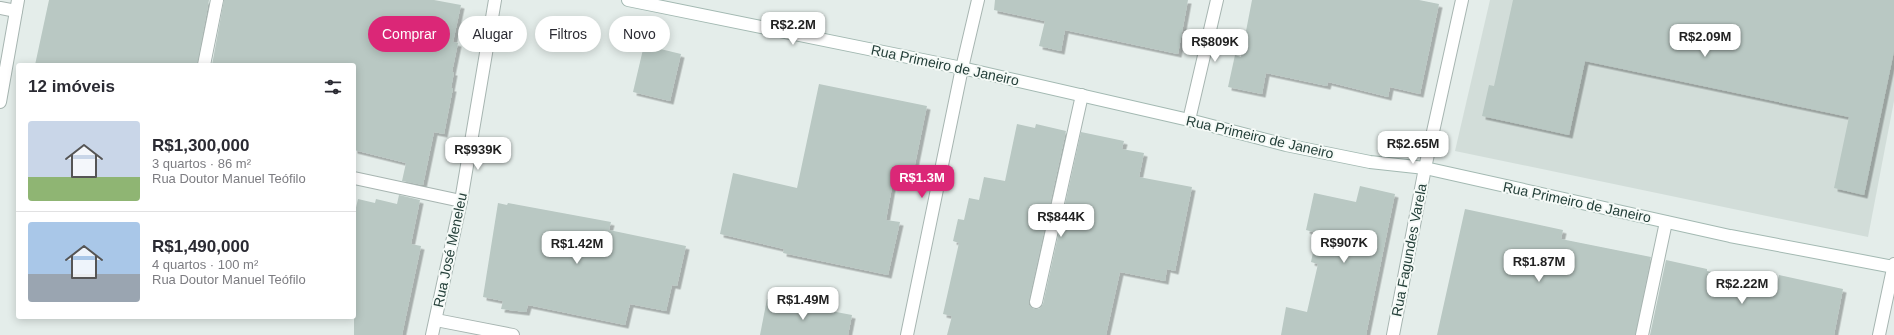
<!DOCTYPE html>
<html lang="pt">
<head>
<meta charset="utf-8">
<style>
  :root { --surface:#fff; --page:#f2f2f3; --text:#2b2b33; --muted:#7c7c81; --line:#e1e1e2; --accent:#db2777 }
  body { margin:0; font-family:Arial,sans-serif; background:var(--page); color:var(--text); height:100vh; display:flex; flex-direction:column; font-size:15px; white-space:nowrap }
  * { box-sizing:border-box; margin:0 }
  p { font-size:13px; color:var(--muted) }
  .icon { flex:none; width:22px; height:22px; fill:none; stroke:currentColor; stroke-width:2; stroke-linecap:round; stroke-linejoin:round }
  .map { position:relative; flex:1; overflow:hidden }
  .sheet { position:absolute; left:16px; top:63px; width:340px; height:256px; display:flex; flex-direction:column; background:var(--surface); border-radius:4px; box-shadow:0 2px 10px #0003 }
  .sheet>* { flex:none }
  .hud { position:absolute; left:368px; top:16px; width:380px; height:36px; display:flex; gap:8px }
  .price { position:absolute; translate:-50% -34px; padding:0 9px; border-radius:8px; background:#fff; color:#222; font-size:13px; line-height:26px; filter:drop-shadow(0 1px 2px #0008) }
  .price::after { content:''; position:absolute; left:50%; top:24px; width:12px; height:9px; margin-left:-6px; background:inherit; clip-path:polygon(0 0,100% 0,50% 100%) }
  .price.selected { background:var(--accent); color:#fff }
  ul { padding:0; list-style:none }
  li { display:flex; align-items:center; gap:12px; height:100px; padding:0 12px }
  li+li { border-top:1px solid var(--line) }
  li span { display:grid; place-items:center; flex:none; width:112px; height:80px; border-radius:4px; color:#555 }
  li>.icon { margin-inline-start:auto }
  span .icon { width:48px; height:48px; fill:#fffc; stroke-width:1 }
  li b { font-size:17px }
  h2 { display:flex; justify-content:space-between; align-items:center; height:48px; padding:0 12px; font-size:17px }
  .chip { padding:0 14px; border-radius:18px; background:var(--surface); box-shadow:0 2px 10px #0003; font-size:14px; line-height:36px }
  .chip.selected { background:var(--accent); color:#fff }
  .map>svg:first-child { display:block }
  .built { fill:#d2ddd9 }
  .building { fill:#b9c8c3; filter:url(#shadow) }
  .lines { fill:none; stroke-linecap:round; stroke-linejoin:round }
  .lane-casing { stroke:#a7b5b1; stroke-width:14 }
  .street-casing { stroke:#a7b5b1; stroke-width:14 }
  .secondary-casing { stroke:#a3b9b2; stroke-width:14 }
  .lane { stroke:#fff; stroke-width:12 }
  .street { stroke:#fff; stroke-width:12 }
  .secondary { stroke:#fff; stroke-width:12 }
  .labels { text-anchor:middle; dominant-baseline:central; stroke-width:4; stroke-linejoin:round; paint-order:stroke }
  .street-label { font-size:14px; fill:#243f39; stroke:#f5faf7 }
</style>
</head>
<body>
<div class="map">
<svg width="1894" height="335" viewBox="0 0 1894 335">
  <defs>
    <filter id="shadow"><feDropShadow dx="3.5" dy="3.5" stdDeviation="0" flood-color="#0004"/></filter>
  </defs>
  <rect width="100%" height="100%" fill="#e4edea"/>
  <!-- built -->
  <path class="built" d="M1490 0H1894V101L1868 237 1455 151Z"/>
  <!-- building -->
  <g class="building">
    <path d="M49 0H209L197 65H35Z"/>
    <path d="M224 0H434L461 5 453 42 458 43 452 72H454L451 88H453L444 134 434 132 423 185 402 181 406 163 354 150V65H212Z"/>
    <path d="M995 0H1188L1178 54 1065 30 1061 51 1039 46 1045 21 994 10Z"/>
    <path d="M1252 0H1419L1439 4 1420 94 1390 87 1388 97 1328 82 1327 86 1266 73 1262 94 1228 87 1235 55 1241 57Z"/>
    <path d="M1513 0H1894V51L1864 195 1834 188 1849 117 1585 61 1569 135 1482 116 1489 85 1494 86Z"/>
    <path d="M644 45 681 54 670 101 633 92Z"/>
    <path d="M819 84 927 106 912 179 894 176 886 220 900 222 888 275 783 253 784 249 720 234 733 173 797 188Z"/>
    <path d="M1017 124 1035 128 1036 124 1066 131 1029 300V305L1034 309H1039L1043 304 1081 132 1124 141 1122 149 1144 153 1139 177 1192 187 1175 271 1167 269 1165 281 1120 272 1106 335H947L952 316 943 314 959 243 953 241 958 219 964 220 969 198 979 200 984 177 1005 181Z"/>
    <path d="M1360 186 1395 194 1366 335H1281L1286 307 1307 312 1318 264 1311 262 1317 233 1306 230 1314 193 1356 202Z"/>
    <path d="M399 195 420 200 411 244 421 246 402 335H354V216L358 199 375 203 376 199 397 204Z"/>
    <path d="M498 203 507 205 508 203 611 222 609 230 686 246 677 286 672 285 666 311 630 304 625 325 528 305 526 312 501 309 503 301 483 297Z"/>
    <path d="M1465 209 1563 230 1561 239 1651 257 1635 335H1437Z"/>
    <path d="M1666 260 1707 269V271L1736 278 1735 280 1776 288 1779 275 1843 289 1834 335H1650Z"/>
    <path d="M767 299 852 315 848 335H760Z"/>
  </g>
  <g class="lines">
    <!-- lane casing -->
    <g class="lane-casing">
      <g id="lane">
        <path d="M0 8 16 11"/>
        <path d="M1036 302 1082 95"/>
      </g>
    </g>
    <!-- street casing -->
    <g class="street-casing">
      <g id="street">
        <path d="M204 65 217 0"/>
        <path d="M0 102 18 0"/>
        <path d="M1189 120 1217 0"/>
        <path d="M354 178 461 201"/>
        <path d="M436 320 513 335"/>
        <path d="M432 335 461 201 495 0"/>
        <path d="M907 335 962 68 978 0"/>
        <path d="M1393 335 1425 168 1462 0"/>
        <path d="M1642 335 1666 222"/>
        <path d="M1879 335 1894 264"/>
      </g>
    </g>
    <!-- secondary casing -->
    <g class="secondary-casing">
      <path id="secondary" d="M628 0 962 68 1189 120 1286 145 1370 162 1425 168 1730 236 1894 267"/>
    </g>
    <!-- lane -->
    <use href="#lane" class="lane"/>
    <!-- street -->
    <use href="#street" class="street"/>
    <!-- secondary -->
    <use href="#secondary" class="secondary"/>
  </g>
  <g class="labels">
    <!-- street labels -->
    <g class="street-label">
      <text transform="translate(945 65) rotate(12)">Rua Primeiro de Janeiro</text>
      <text transform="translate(1260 137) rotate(13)">Rua Primeiro de Janeiro</text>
      <text transform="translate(1577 202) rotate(12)">Rua Primeiro de Janeiro</text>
      <text transform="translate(450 250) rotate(-78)">Rua José Meneleu</text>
      <text transform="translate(1409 250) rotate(-79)">Rua Fagundes Varela</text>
    </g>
  </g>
</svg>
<b class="price" style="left:793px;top:46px">R$2.2M</b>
<b class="price" style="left:1705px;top:58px">R$2.09M</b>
<b class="price" style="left:1215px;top:63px">R$809K</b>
<b class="price" style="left:1413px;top:165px">R$2.65M</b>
<b class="price" style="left:478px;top:171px">R$939K</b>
<b class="price selected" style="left:922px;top:199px">R$1.3M</b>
<b class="price" style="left:1061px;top:238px">R$844K</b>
<b class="price" style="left:1344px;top:264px">R$907K</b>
<b class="price" style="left:577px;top:265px">R$1.42M</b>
<b class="price" style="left:1539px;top:283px">R$1.87M</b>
<b class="price" style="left:1742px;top:305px">R$2.22M</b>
<b class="price" style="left:803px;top:321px">R$1.49M</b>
<div class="hud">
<a class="chip selected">Comprar</a>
<a class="chip">Alugar</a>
<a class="chip">Filtros</a>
<a class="chip">Novo</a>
</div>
<section class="sheet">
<h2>12 imóveis<svg class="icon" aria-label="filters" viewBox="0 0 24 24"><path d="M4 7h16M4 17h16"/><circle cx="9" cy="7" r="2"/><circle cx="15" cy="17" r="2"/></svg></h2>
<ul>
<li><span style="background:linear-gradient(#c9d6e8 70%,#8fb573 0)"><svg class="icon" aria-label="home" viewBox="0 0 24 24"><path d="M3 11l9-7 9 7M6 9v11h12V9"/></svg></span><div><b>R$1,300,000</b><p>3 quartos · 86 m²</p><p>Rua Doutor Manuel Teófilo</p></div></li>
<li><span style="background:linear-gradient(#a9c7e8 65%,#9aa5b1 0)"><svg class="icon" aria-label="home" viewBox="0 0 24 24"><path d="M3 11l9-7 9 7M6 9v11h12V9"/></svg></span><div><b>R$1,490,000</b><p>4 quartos · 100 m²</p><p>Rua Doutor Manuel Teófilo</p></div></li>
</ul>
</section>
</div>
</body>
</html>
